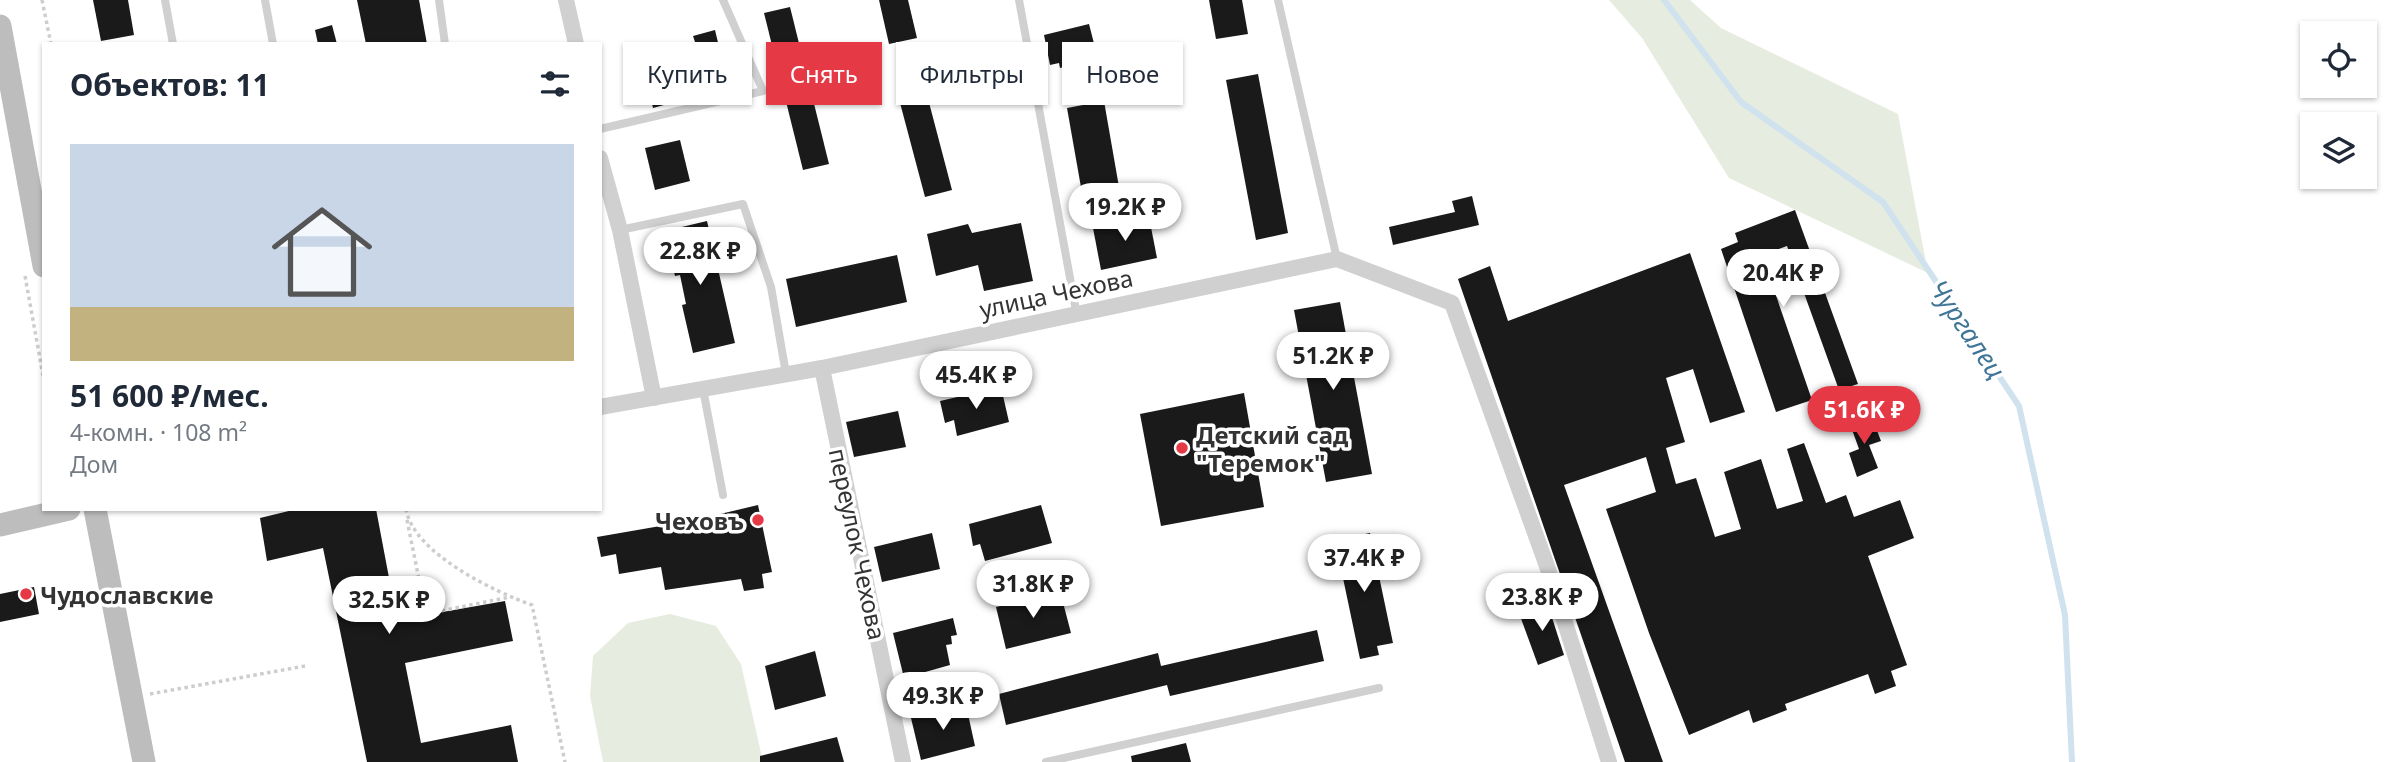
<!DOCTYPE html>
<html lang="ru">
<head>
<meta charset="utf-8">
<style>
  :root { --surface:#fff; --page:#f6f6f7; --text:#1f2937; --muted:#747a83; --accent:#e63946 }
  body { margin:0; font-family:"Noto Sans",sans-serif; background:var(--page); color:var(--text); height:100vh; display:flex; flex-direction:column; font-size:26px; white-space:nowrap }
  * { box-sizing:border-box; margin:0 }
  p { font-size:23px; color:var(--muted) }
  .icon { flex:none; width:38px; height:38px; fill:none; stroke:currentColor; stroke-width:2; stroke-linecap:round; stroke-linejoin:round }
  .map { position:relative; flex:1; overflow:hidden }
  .side { position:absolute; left:42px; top:42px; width:560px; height:469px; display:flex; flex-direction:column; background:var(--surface); border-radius:0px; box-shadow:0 2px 5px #0004 }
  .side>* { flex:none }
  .top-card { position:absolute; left:623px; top:42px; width:665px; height:63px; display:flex; gap:14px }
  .controls { position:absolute; left:2300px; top:21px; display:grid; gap:14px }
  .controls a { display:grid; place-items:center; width:77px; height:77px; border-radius:0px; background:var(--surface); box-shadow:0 2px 5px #0004; font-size:35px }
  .price { position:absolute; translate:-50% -60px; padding:0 16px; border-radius:24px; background:#fff; color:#222; font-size:23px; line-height:46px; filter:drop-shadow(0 2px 4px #0008) }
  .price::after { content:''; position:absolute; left:50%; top:42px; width:21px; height:16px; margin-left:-10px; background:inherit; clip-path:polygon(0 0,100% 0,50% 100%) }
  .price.active { background:var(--accent); color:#fff }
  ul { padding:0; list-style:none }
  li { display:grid; align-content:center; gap:14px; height:371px; padding:0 28px }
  li span { display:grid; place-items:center; height:217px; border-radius:0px; color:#555 }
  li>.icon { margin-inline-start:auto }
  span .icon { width:126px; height:126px; fill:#fffc; stroke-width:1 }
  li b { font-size:30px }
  h2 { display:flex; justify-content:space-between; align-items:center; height:84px; padding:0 28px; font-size:30px }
  .tag { padding:0 24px; border-radius:0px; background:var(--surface); box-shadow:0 2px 5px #0004; font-size:24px; line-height:63px }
  .tag.active { background:var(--accent); color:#fff }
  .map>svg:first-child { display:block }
  .green { fill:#e6ecdf }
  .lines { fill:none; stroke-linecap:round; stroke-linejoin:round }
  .stream { stroke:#cfe2ee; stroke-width:6 }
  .building { fill:#1a1a1a }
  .path { stroke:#cdcdcd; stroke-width:3.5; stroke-dasharray:3.5 3.5; stroke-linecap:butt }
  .lane { stroke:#d0d0d0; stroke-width:8 }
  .street { stroke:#d0d0d0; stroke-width:16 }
  .secondary { stroke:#bdbdbd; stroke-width:23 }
  .poi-dot { fill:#e63946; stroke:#fff; stroke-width:2.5 }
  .labels { text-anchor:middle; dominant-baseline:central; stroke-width:7; stroke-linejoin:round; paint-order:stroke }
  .street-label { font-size:24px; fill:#333; stroke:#fff }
  .poi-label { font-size:24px; font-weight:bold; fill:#333; stroke:#fff; text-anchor:start }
  .water-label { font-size:26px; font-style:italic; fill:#3f7597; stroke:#fff }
</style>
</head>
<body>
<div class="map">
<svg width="2398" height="762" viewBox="0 0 2398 762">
  <rect width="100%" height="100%" fill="#fff"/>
  <!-- green -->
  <g class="green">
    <path d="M1609 0H1690L1721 28 1898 114 1928 273 1729 178 1642 38Z"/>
    <path d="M670 614 716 626 741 664 763 762H603L590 696 593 656 628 623Z"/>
  </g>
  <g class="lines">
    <!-- stream -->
    <path class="stream" d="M1664 0 1741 102 1883 202 2019 406 2065 615 2072 762"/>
  </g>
  <!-- building -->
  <g class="building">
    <path d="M93 0H128L134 35 101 41Z"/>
    <path d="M357 0H419L427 44H366Z"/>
    <path d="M879 0H908L917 38 889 44Z"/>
    <path d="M1209 0H1242L1248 34 1216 39Z"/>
    <path d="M790 7 829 164 803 170 764 13Z"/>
    <path d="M1089 24 1098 59 1060 68 1059 63 1050 65 1044 35Z"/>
    <path d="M332 25 337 44H318L315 30Z"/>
    <path d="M715 30 727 80 684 91 686 99 653 108 641 60 696 45 693 36Z"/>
    <path d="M1258 74 1288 233 1256 240 1226 80Z"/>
    <path d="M926 91 952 190 925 197 899 99Z"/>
    <path d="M1104 101 1119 187 1082 193 1067 108Z"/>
    <path d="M680 140 690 181 655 190 645 148Z"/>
    <path d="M1472 196 1479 225 1393 245 1389 227 1455 212 1452 201Z"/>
    <path d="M1795 210 1858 384 1839 390 1787 246 1762 255 1812 400 1776 412 1721 249 1738 242 1735 233Z"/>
    <path d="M1149 217 1157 258 1101 270 1093 228Z"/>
    <path d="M707 221 735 343 693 353 682 305 686 304 680 275 675 276 665 231Z"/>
    <path d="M1021 223 1033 281 984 291 978 265 936 276 927 234 968 224 972 233Z"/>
    <path d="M1690 253 1745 412 1710 423 1693 369 1666 378 1685 442 1666 448 1676 484 1696 478 1715 537 1741 529 1724 472 1761 459 1777 509 1803 501 1787 449 1804 443 1826 503 1846 495 1854 517 1900 500 1914 538 1868 556 1907 665 1891 671 1896 686 1875 694 1868 674 1785 704 1787 710 1769 717 1753 723 1749 710 1689 735 1649 633 1606 509 1656 492 1646 457 1564 485 1663 762H1625L1458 279 1490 266 1508 321Z"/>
    <path d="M897 255 907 302 796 327 786 279Z"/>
    <path d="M1340 302 1372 474 1326 482 1294 310Z"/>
    <path d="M1001 387 1009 422 957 436 954 420 945 423 940 401Z"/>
    <path d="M1244 393 1264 507 1161 526 1140 414Z"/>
    <path d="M898 411 906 447 854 457 846 422Z"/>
    <path d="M1871 415 1881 441 1869 445 1878 468 1857 477 1849 453 1859 449 1850 424Z"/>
    <path d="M758 505 772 572 762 574 764 588 744 591 741 579 665 590 661 567 619 574 616 554 601 557 597 537 695 520Z"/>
    <path d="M1041 505 1052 543 985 561 980 544 973 546 969 524Z"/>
    <path d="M297 509H376L397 620 505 601 513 641 405 663 421 743 511 725 518 762H367L323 548 267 561 260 518Z"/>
    <path d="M932 533 940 569 882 582 874 547Z"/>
    <path d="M1370 533 1393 643 1377 646 1379 655 1360 659 1335 540Z"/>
    <path d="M34 587 39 614 0 622V594Z"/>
    <path d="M1060 591 1071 633 1006 649 996 607Z"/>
    <path d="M1547 602 1564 655 1538 665 1519 613Z"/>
    <path d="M953 618 957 635 951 636 952 644 946 645 950 665 904 678 893 633Z"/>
    <path d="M1317 630 1324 661 1170 696 1167 685 1006 725 999 694 1158 653 1161 666Z"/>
    <path d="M815 651 826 696 775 710 765 666Z"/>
    <path d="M966 705 975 746 921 760 911 718Z"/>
    <path d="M837 737 844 762H760V756Z"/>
    <path d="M1186 743 1191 762H1132L1131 756Z"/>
  </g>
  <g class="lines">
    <!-- path -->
    <g class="path">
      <path d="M42 0 51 44"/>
      <path d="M25 276 44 381"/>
      <path d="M406 509C413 553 495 592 532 605L565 762"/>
      <path d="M407 520 426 614 510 597"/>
      <path d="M150 694 305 666"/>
    </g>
    <!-- lane -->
    <g class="lane">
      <path d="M165 0 173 44"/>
      <path d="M265 0 273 44"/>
      <path d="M439 0 445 44"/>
      <path d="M1019 0 1077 316"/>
      <path d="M1278 0 1337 259"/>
      <path d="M600 129 763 91 723 0"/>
      <path d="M620 230 743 204 771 287 786 374"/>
      <path d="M703 389 723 495"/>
      <path d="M1046 762 1379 688"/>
    </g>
    <!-- street -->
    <g class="street">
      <path d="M566 0 576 44"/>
      <path d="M600 158 620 230 654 398"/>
      <path d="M822 368 903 762"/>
      <path d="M600 407 822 368 1337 259 1452 303 1548 569 1609 762"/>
    </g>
    <!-- secondary -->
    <g class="secondary">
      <path d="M0 26 44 266"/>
      <path d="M95 509 144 762"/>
      <path d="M0 525 69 509"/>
    </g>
  </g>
  <!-- markers -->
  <g class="poi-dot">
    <circle cx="1182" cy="448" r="7"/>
    <circle cx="758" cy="520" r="7"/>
    <circle cx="26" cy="594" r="7"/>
  </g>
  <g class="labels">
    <!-- street labels -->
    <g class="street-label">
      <text transform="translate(1056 293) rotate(-12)">улица Чехова</text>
      <text transform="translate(858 544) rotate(78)">переулок Чехова</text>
    </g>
    <!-- poi labels -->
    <g class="poi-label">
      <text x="1196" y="434">Детский сад<tspan x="1196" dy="28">"Теремок"</tspan></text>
      <text x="744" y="520" text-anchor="end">Чеховъ</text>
      <text x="40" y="594">Чудославские</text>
    </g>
    <!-- water labels -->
    <g class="water-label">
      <text transform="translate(1968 329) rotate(56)">Чургалец</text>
    </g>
  </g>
</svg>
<div class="controls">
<a><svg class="icon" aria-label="locate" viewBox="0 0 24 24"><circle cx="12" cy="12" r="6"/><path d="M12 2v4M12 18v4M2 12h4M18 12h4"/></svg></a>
<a><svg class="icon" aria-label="layers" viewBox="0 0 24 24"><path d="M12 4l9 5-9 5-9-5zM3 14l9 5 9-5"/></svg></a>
</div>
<b class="price" style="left:1125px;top:243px">19.2K ₽</b>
<b class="price" style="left:700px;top:287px">22.8K ₽</b>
<b class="price" style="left:1783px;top:309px">20.4K ₽</b>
<b class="price" style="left:1333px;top:392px">51.2K ₽</b>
<b class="price" style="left:976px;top:411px">45.4K ₽</b>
<b class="price active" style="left:1864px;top:446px">51.6K ₽</b>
<b class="price" style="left:1364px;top:594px">37.4K ₽</b>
<b class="price" style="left:1033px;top:620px">31.8K ₽</b>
<b class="price" style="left:1542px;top:633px">23.8K ₽</b>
<b class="price" style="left:389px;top:636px">32.5K ₽</b>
<b class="price" style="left:943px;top:732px">49.3K ₽</b>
<div class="top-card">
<a class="tag">Купить</a>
<a class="tag active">Снять</a>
<a class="tag">Фильтры</a>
<a class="tag">Новое</a>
</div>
<section class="side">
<h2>Объектов: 11<svg class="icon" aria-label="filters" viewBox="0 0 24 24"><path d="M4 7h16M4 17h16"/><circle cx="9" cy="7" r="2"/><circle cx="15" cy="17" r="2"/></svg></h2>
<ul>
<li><span style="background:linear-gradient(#c9d6e8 75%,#c2b280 0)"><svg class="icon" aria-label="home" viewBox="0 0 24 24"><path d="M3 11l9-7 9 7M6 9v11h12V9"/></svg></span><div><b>51 600 ₽/мес.</b><p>4-комн. · 108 m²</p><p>Дом</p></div></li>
</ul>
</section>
</div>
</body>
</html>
